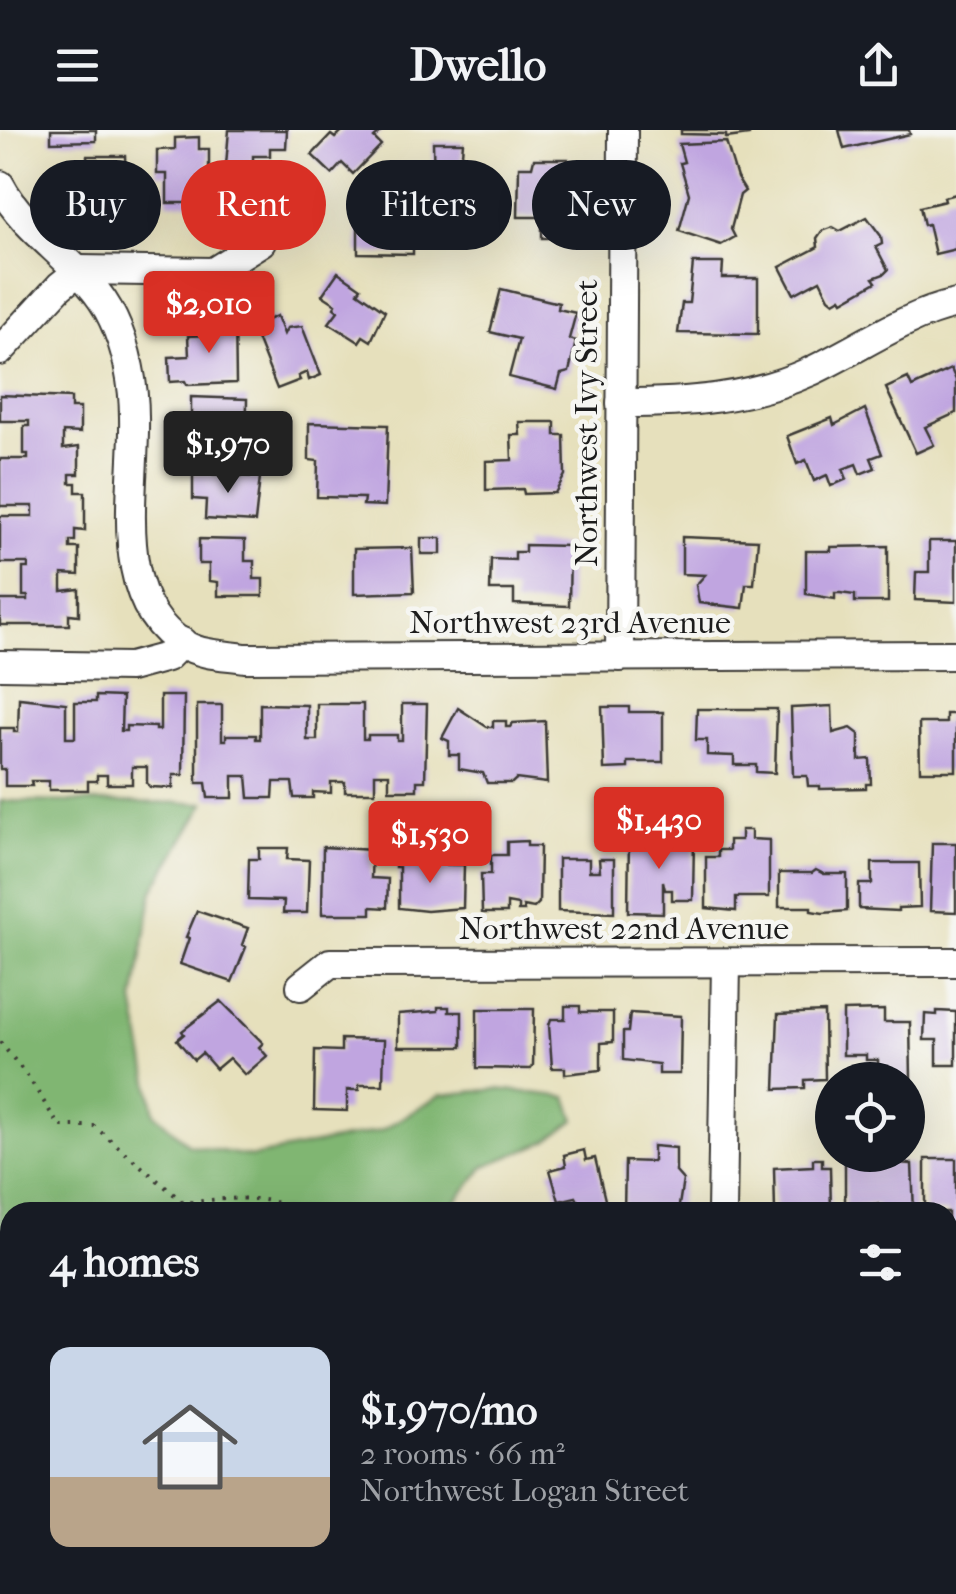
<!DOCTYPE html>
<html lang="en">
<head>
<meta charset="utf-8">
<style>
  :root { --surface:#171b24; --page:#242831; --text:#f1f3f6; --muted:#9ea1a6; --accent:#d93025 }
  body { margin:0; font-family:"IM FELL French Canon",serif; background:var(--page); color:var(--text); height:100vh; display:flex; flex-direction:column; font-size:38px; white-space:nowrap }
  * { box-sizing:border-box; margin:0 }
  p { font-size:32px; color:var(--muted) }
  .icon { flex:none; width:55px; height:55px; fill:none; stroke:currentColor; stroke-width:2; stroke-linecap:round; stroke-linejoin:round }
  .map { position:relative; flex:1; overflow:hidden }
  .details { position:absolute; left:0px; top:1072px; width:958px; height:392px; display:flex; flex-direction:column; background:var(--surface); border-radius:30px 30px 0 0; box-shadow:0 10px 40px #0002 }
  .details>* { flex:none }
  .banner { position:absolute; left:30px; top:30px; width:898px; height:90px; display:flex; gap:20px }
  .controls { position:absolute; left:815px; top:932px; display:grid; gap:20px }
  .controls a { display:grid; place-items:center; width:110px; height:110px; border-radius:50%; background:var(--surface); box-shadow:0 10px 40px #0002; font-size:50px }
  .price { position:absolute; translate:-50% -85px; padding:0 22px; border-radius:10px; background:var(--accent); color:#fff; font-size:32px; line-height:65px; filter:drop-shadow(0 2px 5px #0008) }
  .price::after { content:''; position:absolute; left:50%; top:60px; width:30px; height:22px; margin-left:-15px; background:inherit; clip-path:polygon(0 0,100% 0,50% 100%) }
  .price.current { background:#222; color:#fff }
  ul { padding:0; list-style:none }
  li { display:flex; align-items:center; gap:30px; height:250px; padding:0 50px }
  li span { display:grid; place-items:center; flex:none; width:280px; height:200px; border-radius:20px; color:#555 }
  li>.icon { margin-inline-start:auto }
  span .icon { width:120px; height:120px; fill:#fffc; stroke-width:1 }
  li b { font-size:42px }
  h2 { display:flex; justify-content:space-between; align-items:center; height:120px; padding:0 50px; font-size:42px }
  .pill { padding:0 35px; border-radius:45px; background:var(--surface); box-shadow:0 10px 40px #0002; font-size:35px; line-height:90px }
  .pill.current { background:var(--accent); color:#fff }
  header { display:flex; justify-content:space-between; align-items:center; height:130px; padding:0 50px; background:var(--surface); font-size:45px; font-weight:700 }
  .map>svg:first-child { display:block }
  .green { fill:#a0d585; stroke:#5e7850; stroke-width:2.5 }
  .forest { fill:#80b672; stroke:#4e6947; stroke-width:2.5 }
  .building { fill:#c0a5e0 }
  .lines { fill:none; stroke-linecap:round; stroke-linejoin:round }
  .minor-casing { stroke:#3a3934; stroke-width:32 }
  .path { stroke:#3a3934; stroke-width:4; stroke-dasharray:2.5 8; stroke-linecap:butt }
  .minor { stroke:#fff; stroke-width:28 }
  .labels { text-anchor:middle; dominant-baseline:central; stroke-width:9; stroke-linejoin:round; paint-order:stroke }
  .street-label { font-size:32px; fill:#1c1c1c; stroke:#f6f6f2 }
</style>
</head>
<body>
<header><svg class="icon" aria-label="menu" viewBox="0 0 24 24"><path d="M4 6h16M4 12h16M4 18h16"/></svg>Dwello<svg class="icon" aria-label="share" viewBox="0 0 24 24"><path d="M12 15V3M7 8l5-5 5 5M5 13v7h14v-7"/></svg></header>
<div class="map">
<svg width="956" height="1464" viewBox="0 0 956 1464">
  <rect width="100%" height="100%" fill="#f6f6f2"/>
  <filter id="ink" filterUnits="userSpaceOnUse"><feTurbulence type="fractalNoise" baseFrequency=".01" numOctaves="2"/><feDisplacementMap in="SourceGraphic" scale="20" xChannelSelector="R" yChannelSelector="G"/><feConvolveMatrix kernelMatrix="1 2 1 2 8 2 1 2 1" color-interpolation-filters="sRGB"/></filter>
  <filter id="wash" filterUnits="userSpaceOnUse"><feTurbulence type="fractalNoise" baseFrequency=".0048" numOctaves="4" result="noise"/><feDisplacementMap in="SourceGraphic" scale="40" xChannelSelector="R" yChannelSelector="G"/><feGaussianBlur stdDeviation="2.25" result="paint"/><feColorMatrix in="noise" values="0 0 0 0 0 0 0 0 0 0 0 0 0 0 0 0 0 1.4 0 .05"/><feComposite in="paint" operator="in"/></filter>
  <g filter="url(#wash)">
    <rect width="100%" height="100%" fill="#e6e0bc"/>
    <!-- green -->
    <path class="green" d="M0 1275 10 1282V1455H240L252 1464H0Z"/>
    <!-- forest -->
    <g class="forest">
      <path d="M0 671 205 673 153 760 134 871 155 984 189 1015 252 1027 380 1001 441 965 498 959 567 967 575 990 547 1011 485 1036 447 1082H10V1282L0 1275Z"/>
      <path d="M240 1455H675L676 1464H252Z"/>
    </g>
    <g id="blocks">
      <!-- building -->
      <g class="building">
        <path d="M51 0H96V11L51 12Z"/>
        <path d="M229 0H287L286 18H270V26H253V35H226Z"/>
        <path d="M343 0H383L374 8 381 15 353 44 342 33 332 44 312 25 331 5 335 8Z"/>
        <path d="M681 0H749V5L726 8V5L681 4Z"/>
        <path d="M839 0H909L910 4 844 19Z"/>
        <path d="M199 7V19H209V59H193V73H167V44H157V20L175 19V8Z"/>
        <path d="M433 12H463L459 59H434Z"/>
        <path d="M726 12 737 48 745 61 740 65 731 99 735 107 721 115 679 101 689 64 680 33 684 32 679 14Z"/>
        <path d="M87 26H125L126 46H136V58H126V75H81L80 39H88Z"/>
        <path d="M534 29H568V64H574V108H542V87H518L519 37H532Z"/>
        <path d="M414 60 428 71 427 106H413V124L358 123V98H362L366 64 414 65Z"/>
        <path d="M956 64V119L935 124 928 94 924 95 920 77 945 71 944 67Z"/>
        <path d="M867 87 881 106 882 114 876 117 888 140 884 144 873 148 876 152 843 171 841 168 834 172 829 168 820 150 794 164 780 137 818 117 817 108 822 101 833 97 840 101Z"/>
        <path d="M693 133H723L722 148H758V204L678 203 682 173H689Z"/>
        <path d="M338 142 361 158 358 162 385 181 371 211 363 206 359 212 329 193 338 181 334 178 336 174 322 165Z"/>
        <path d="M501 159 559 173 558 179 576 183 569 209 576 211 569 242 561 244 557 259 509 247 519 209 490 202Z"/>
        <path d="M235 186 236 253 187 255 185 251 170 252 169 227 189 226 188 206 209 205 208 187Z"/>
        <path d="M277 186 284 204 287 198 302 196 321 245 309 250 307 242 298 246 300 250 277 259 252 196Z"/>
        <path d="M951 239 956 250V283L925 297 934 315 916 323 886 258 908 248 912 257Z"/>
        <path d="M0 265 71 268V278H80V303L63 302V319L79 317V344H70V353H76V362H85V401L75 400V411H70V418H79V445L62 444V461L79 459V485L69 484V495H0V470H28V466H23V438H28V433H0V386H33V376H0V329H28V324H24V296H29V291H0Z"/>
        <path d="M191 267 247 269 246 328H198L195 294H191Z"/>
        <path d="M865 279 882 324 871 328 875 338 860 344 856 334 843 339 847 349 831 356 827 345 814 351 806 330 797 334 787 306 832 288 834 295Z"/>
        <path d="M519 292H555V305H564L565 345 555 363 524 364 523 359 486 360V331L512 330 511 305H520Z"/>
        <path d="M309 293 388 295 385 376 363 375 364 368 317 367 318 331 309 330Z"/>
        <path d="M193 343 260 347 255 392 205 389 206 370 193 369Z"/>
        <path d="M682 407 758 410 754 454H746L743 478 699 473 696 455 705 445 682 444Z"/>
        <rect x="421" y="408" width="20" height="16"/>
        <path d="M199 409 245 410V431H254V449H263V466H218V452L209 451V434H199Z"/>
        <path d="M929 411H956V472L915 470 916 442H929Z"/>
        <path d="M525 415 570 416 569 476 514 474V460H490L491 429 515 430V422H525Z"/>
        <path d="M888 416V472H855V465L840 463H835V469L806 464V421H831V417Z"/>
        <path d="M412 418 414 462 354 464V419Z"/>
        <path d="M96 566 122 567 121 601H126V596L156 597V600H160V566H184L183 645H173V658L150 657 147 653V637H132V654H107V645H97V651H88V660H49V651H31L32 656H5V639H0V598H14V602H18L19 568 66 573V608H75V572H96Z"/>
        <path d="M260 574 307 575V610H317V574H363V609H368V605H397V610H402V574H427L425 651H417V660H389V644H375V662H345V652H331V663L313 662V668H294L292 652H274L273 668H249L247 646H233V668H208L206 653H197V575H222V610H226V605H256V609H260Z"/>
        <path d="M832 576 833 603 851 598 859 604V630L870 629 871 654H866V658L820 659V656H808L807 646H793L791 578Z"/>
        <path d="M602 577H629V582H663V632H628V638L604 639Z"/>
        <path d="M458 578 487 597H493V591H506V597H510L513 593 545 591 547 653 516 649 512 653H487L483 643 459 639V625H449V611L442 608Z"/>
        <path d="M697 579H777L775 643 756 642V635H734V626L707 625V610H696Z"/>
        <path d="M946 584H956V641H920L919 593H946Z"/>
        <path d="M741 700H751V709L769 710V767H736V781L706 778V727H718V720H729V710H741Z"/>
        <path d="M629 707 694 708 693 770H672V760H665L663 751V783L628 782Z"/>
        <path d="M527 711V716H540L539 773 534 778 523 776 524 781H518V775L507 773V783H482L481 744H491V725H507V712Z"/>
        <path d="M932 713H956V782L930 781Z"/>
        <path d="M323 717 372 720 371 748 388 749 387 778 371 777V784H322Z"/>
        <path d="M259 718H288L287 729 309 730 307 783H283L284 771 248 770 249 729H259Z"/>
        <path d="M395 725H406V734L464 735 463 778 427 781 399 778V737H395Z"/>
        <path d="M558 729H589V741H600L599 729H614V783L558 781Z"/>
        <path d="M872 733H919L920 777 898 778V781L859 779V754H872Z"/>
        <path d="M816 740 824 744H847V781L823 783 811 781V777H779V743H812Z"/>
        <path d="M197 781 248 798 242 815 246 817 232 852 180 834 189 808 186 807Z"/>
        <path d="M221 871 263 913 259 917 267 926 245 945 229 928 216 939 202 923 194 930 177 910 184 904 182 901Z"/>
        <path d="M565 876H580V882H613V912L601 913V940L565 944V938H552L549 895 551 889H565Z"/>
        <path d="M438 877H449V882H462V917H398V884L438 881Z"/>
        <path d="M477 879H534L533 935 530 939 477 938Z"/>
        <path d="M884 880V892H910L911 950H878V930H866V925H843V881Z"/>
        <path d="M937 881 956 882V935H937V910H924L925 884 937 885Z"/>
        <path d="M824 882 825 949 805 950V958L775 959 778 884Z"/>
        <path d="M630 883 681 886 680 944H659V934L623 930V902H628Z"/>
        <path d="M341 909 384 910 383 955H359V960H347V981L314 980 315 920 341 921Z"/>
        <path d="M653 1016 676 1018V1042L683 1050 678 1082H624L625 1031 653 1032Z"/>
        <path d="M584 1020 586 1030 595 1028 606 1074 583 1080 576 1067 559 1071 550 1040 566 1036 564 1025Z"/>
        <path d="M879 1027 897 1028V1033L912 1034 914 1082H876L877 1074 845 1077V1033L879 1034Z"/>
        <path d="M813 1029H822V1037H830L831 1082H775L774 1038 813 1036Z"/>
        <path d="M925 1029H956V1097H948V1082H925Z"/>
        <rect x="948" y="1202" width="8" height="84"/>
        <path d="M948 1373H956V1418L948 1416Z"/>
        <path d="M746 1455H772L774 1464H725Z"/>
      </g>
    </g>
  </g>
  <g filter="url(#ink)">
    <use href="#blocks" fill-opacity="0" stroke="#3a3934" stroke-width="2.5"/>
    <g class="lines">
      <!-- minor casing -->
      <g class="minor-casing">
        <g id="minor">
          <path d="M0 55C28 108 88 135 113 189 127 218 134 255 134 287 136 358 109 471 185 515 202 525 226 525 245 528L956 525"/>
          <path d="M0 221 60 156 80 140 213 142 261 112"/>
          <path d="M621 273C686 273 749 269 809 242 859 219 902 186 956 174"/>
          <path d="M620 527 623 0"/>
          <path d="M0 535 130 537 167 527 182 512"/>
          <path d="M301 856 330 833 956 832"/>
          <path d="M722 1082 726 833"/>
          <path d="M948 1151 956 1153"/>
          <path d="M846 1462 857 1464"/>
        </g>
      </g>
      <!-- path -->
      <g class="path">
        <path d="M0 912 29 948 59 996H94L184 1073C221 1069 266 1062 300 1082"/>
        <path d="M553 1455 557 1464"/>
      </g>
      <!-- minor -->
      <use href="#minor" class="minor"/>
    </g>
  </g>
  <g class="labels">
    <!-- street labels -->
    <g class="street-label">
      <text transform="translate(586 293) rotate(-90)">Northwest Ivy Street</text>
      <text x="570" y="492">Northwest 23rd Avenue</text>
      <text x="624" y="798">Northwest 22nd Avenue</text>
    </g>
  </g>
</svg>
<div class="controls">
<a><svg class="icon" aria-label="locate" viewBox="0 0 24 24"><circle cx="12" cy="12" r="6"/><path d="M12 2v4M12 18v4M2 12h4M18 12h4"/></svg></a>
</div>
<b class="price" style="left:209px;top:226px">$2,010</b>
<b class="price current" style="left:228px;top:366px">$1,970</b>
<b class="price" style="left:659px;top:742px">$1,430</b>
<b class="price" style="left:430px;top:756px">$1,530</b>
<div class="banner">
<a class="pill">Buy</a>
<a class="pill current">Rent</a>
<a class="pill">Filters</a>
<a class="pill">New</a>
</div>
<section class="details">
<h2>4 homes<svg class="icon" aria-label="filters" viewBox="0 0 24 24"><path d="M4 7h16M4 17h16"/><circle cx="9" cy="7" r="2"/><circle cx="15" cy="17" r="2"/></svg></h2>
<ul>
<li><span style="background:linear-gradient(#c9d6e8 65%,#b9a48a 0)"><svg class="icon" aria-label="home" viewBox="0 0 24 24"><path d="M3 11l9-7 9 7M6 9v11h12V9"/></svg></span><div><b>$1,970/mo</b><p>2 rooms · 66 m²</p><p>Northwest Logan Street</p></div></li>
</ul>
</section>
</div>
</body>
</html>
